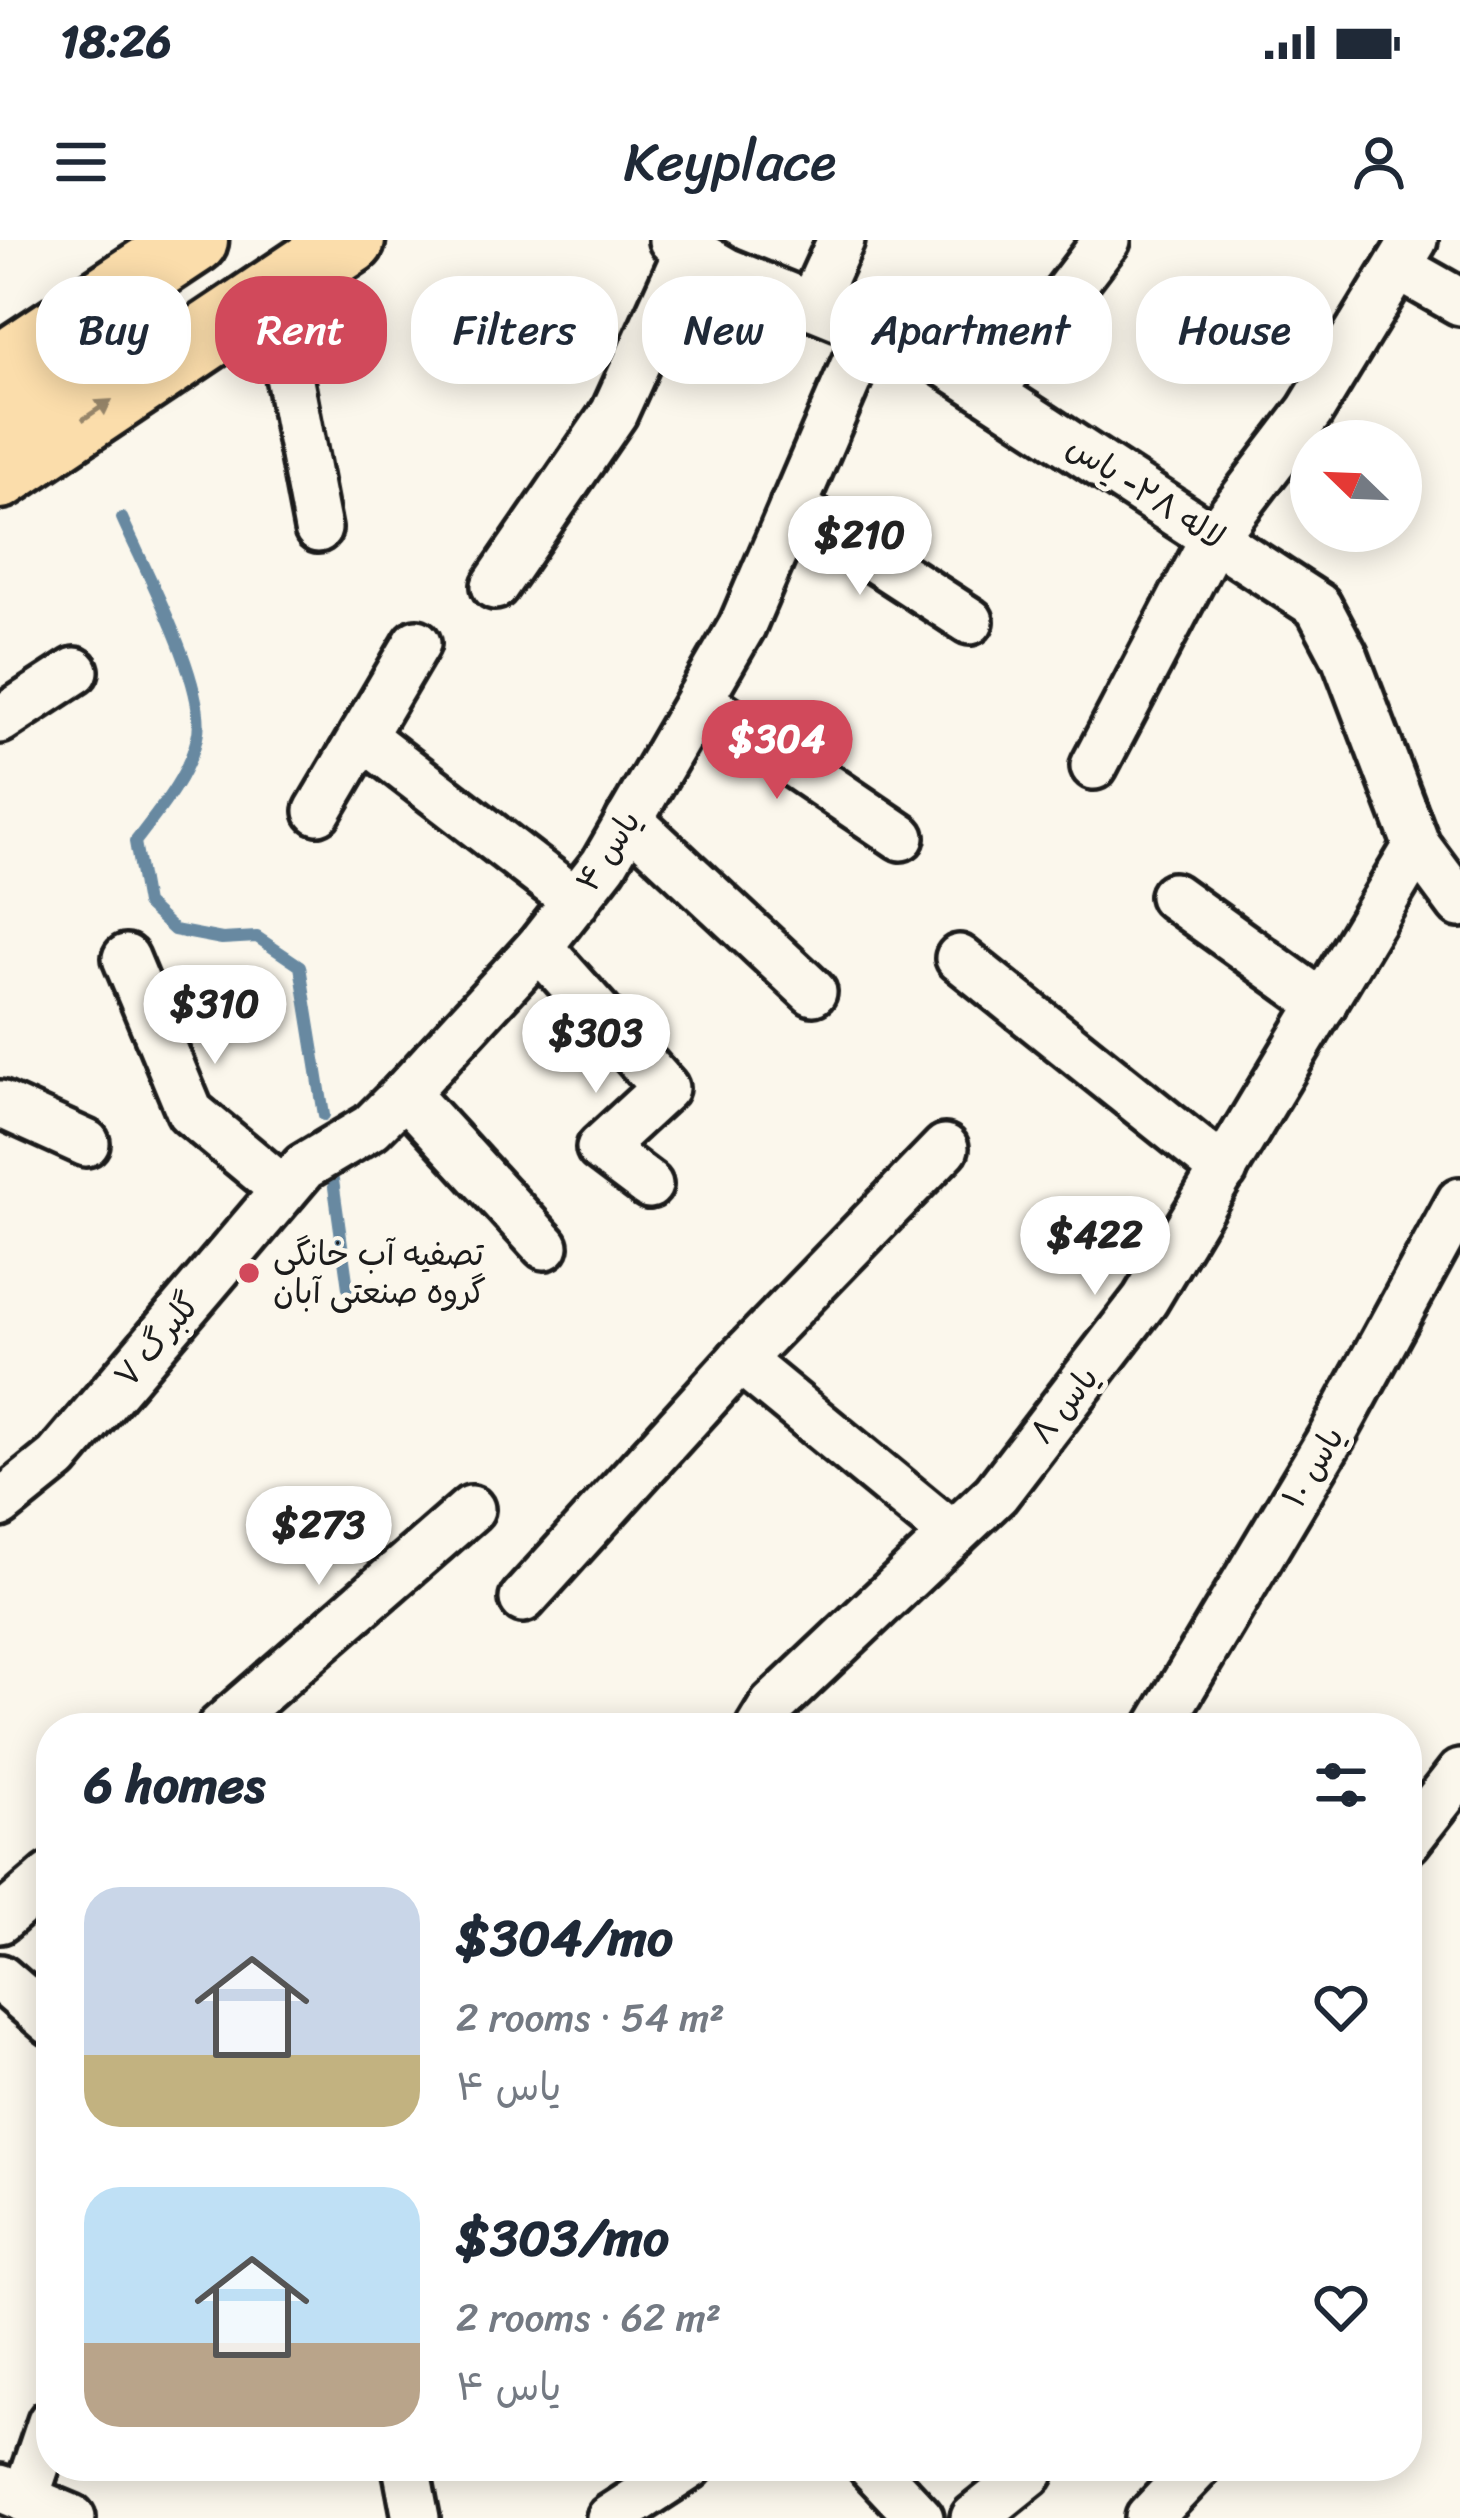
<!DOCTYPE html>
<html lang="en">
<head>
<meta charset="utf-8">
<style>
  :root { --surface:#fff; --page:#f6f6f7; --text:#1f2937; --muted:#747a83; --accent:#d1495b }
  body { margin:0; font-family:Sriracha,"Playpen Sans Arabic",sans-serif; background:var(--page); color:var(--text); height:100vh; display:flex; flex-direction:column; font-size:45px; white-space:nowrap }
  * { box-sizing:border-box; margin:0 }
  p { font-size:39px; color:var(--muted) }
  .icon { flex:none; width:66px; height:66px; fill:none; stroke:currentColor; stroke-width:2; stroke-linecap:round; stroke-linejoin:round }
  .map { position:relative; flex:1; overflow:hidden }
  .panel { position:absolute; left:36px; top:1473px; width:1386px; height:768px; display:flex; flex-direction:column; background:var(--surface); border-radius:48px; box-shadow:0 6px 30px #0003 }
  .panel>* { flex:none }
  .guide { position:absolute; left:36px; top:36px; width:1389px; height:108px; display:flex; gap:24px }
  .needle { width:78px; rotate:293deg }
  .tools { position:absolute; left:1290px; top:180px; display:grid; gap:24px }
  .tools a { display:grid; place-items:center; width:132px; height:132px; border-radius:50%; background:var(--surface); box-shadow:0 6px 30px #0003; font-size:60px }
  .price { position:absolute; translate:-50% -102px; padding:0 27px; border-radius:42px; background:#fff; color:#222; font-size:39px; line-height:78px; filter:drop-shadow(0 3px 6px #0008) }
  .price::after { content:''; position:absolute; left:50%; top:72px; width:36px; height:27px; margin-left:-18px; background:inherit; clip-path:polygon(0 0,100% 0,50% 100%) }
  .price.on { background:var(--accent); color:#fff }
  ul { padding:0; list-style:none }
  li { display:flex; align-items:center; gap:36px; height:300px; padding:0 48px }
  li span { display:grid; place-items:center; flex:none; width:336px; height:240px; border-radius:36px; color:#555 }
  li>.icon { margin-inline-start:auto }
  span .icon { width:144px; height:144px; fill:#fffc; stroke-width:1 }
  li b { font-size:51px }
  h2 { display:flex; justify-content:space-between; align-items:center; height:144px; padding:0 48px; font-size:51px }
  .pill { padding:0 42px; border-radius:48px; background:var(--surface); box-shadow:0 6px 30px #0003; font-size:42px; line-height:108px }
  .pill.on { background:var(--accent); color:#fff }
  .status { display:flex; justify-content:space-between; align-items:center; height:84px; padding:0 60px; background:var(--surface); direction:ltr }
  .status svg { height:33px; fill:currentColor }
  header { display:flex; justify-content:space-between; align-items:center; height:156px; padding:0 48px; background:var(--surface); font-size:54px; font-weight:600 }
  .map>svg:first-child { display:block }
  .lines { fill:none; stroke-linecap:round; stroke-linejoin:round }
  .stream { stroke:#6789a1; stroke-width:12 }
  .minor-casing { stroke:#1c1c1c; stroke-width:54 }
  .primary-casing { stroke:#1c1c1c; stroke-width:75 }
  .minor { stroke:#fbf7ec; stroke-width:45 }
  .primary { stroke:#fbddab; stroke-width:66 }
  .oneway { fill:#97866b }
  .poi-dot { fill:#d1495b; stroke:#fbf7ec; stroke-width:4.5 }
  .labels { text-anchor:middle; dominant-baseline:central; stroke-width:10; stroke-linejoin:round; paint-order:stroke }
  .street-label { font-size:33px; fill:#1c1c1c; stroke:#fbf7ec }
  .poi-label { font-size:33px; fill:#1c1c1c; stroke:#fbf7ec; text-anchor:start }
</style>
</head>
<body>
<div class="status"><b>18:26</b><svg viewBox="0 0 49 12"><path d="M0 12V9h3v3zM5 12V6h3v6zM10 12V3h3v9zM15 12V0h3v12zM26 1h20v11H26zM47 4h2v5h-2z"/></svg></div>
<header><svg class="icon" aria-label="menu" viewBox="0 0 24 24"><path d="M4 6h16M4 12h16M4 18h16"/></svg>Keyplace<svg class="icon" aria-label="person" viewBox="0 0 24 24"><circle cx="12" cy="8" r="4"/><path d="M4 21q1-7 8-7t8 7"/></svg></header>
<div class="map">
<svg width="1460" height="2278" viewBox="0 0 1460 2278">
  <rect width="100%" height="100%" fill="#fbf7ec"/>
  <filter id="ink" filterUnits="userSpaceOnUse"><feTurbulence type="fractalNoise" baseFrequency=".00833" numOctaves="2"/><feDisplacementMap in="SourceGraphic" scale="24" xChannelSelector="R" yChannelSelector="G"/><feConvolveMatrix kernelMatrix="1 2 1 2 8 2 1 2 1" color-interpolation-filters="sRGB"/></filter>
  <g filter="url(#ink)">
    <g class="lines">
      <!-- stream -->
      <g class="stream">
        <path d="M122 278C143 326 210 450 197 498 188 536 159 571 135 602L146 664 174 690 222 699 257 697 300 726 324 875"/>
        <path d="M333 940 348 1048"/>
      </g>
      <!-- minor casing -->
      <g class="minor-casing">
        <g id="minor">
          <path d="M672 0 726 31 931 114 1318 366 1345 417 1417 606 1460 664"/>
          <path d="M1398 27 1460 62"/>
          <path d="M273 52 318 289"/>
          <path d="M811 66 841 0"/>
          <path d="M992 151 1107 0"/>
          <path d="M793 266 970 381"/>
          <path d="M495 346 614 173 688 10"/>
          <path d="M699 460 901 597"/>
          <path d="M0 480 75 431"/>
          <path d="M362 496 576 661"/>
          <path d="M1094 526 1214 297 1310 171 1414 0"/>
          <path d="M318 571 417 403"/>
          <path d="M629 580 813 752"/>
          <path d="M1173 656 1323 764"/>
          <path d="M539 707 665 848 600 908 649 945"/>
          <path d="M126 718 190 872 284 950"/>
          <path d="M959 718 1224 930"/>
          <path d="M405 853 545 1006"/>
          <path d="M0 864 86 903"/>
          <path d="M740 1120 953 1295"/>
          <path d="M0 1264 57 1218 304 927 371 887 405 853 539 707 604 624 742 386 870 88"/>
          <path d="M523 1359 740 1120 945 908"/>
          <path d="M220 1488 471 1269"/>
          <path d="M759 1488 773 1465 996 1254 1145 1060 1417 606"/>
          <path d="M1158 1488 1332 1196 1460 961"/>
          <path d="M1407 1601 1460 1533"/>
          <path d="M0 1680 51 1636"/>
          <path d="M0 1738 51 1782"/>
          <path d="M406 2226 416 2278"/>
          <path d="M871 2226 920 2278"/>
          <path d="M0 2248 72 2278"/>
          <path d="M25 2259 51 2182"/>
          <path d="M610 2278 690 2226"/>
          <path d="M974 2278 1030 2233 1033 2226"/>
          <path d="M1149 2278 1198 2226"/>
        </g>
      </g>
      <!-- primary casing -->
      <g class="primary-casing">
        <g id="primary">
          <path d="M0 129 194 0"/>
          <path d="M0 179 35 155 68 108"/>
          <path d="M0 235 351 0"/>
        </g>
      </g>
      <!-- minor -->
      <use href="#minor" class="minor"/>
      <!-- primary -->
      <use href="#primary" class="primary"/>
    </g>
    <!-- one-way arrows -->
    <defs><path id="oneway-solid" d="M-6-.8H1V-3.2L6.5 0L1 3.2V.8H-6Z" transform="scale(3)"/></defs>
    <use class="oneway" href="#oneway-solid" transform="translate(97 170) rotate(-34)"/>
  </g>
  <!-- markers -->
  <circle class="poi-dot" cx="249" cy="1033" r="12"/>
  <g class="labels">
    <!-- street labels -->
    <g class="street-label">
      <text transform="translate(1146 252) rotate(33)">لاله ۲۸- یاس</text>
      <text transform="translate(608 611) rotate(-57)">یاس ۴</text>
      <text transform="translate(157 1100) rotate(-50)">گلبرگ ۷</text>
      <text transform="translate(1064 1165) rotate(-52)">یاس ۸</text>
      <text transform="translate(1313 1227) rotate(-59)">یاس ۱۰</text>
    </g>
    <!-- poi labels -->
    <g class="poi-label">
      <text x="273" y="1014">تصفیه آب خانگی<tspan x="273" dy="38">گروه صنعتی آبان</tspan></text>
    </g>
  </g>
</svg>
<div class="tools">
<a><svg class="needle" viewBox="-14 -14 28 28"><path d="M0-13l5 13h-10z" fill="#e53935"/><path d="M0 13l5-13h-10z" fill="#747a83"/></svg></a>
</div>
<b class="price" style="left:860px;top:358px">$210</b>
<b class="price on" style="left:777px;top:562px">$304</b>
<b class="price" style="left:215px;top:827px">$310</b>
<b class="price" style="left:596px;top:856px">$303</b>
<b class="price" style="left:1095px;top:1058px">$422</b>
<b class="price" style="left:319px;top:1348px">$273</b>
<div class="guide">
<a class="pill">Buy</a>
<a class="pill on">Rent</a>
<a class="pill">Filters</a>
<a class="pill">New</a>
<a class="pill">Apartment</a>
<a class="pill">House</a>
</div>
<section class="panel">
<h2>6 homes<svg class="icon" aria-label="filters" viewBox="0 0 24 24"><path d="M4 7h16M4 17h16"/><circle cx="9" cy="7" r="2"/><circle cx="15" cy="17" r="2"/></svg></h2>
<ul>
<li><span style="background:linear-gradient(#c9d6e8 70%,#c2b280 0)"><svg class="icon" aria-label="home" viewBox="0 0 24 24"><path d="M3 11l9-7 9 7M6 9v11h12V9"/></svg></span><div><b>$304/mo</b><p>2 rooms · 54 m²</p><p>یاس ۴</p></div><svg class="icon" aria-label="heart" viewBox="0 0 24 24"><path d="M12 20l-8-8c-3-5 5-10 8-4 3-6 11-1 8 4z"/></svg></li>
<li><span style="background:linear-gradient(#bfe0f5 65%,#b9a48a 0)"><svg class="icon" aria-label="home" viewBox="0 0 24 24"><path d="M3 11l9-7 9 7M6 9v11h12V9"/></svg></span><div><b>$303/mo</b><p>2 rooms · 62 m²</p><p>یاس ۴</p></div><svg class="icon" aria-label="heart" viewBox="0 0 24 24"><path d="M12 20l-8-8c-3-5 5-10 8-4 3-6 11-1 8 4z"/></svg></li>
</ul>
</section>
</div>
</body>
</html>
